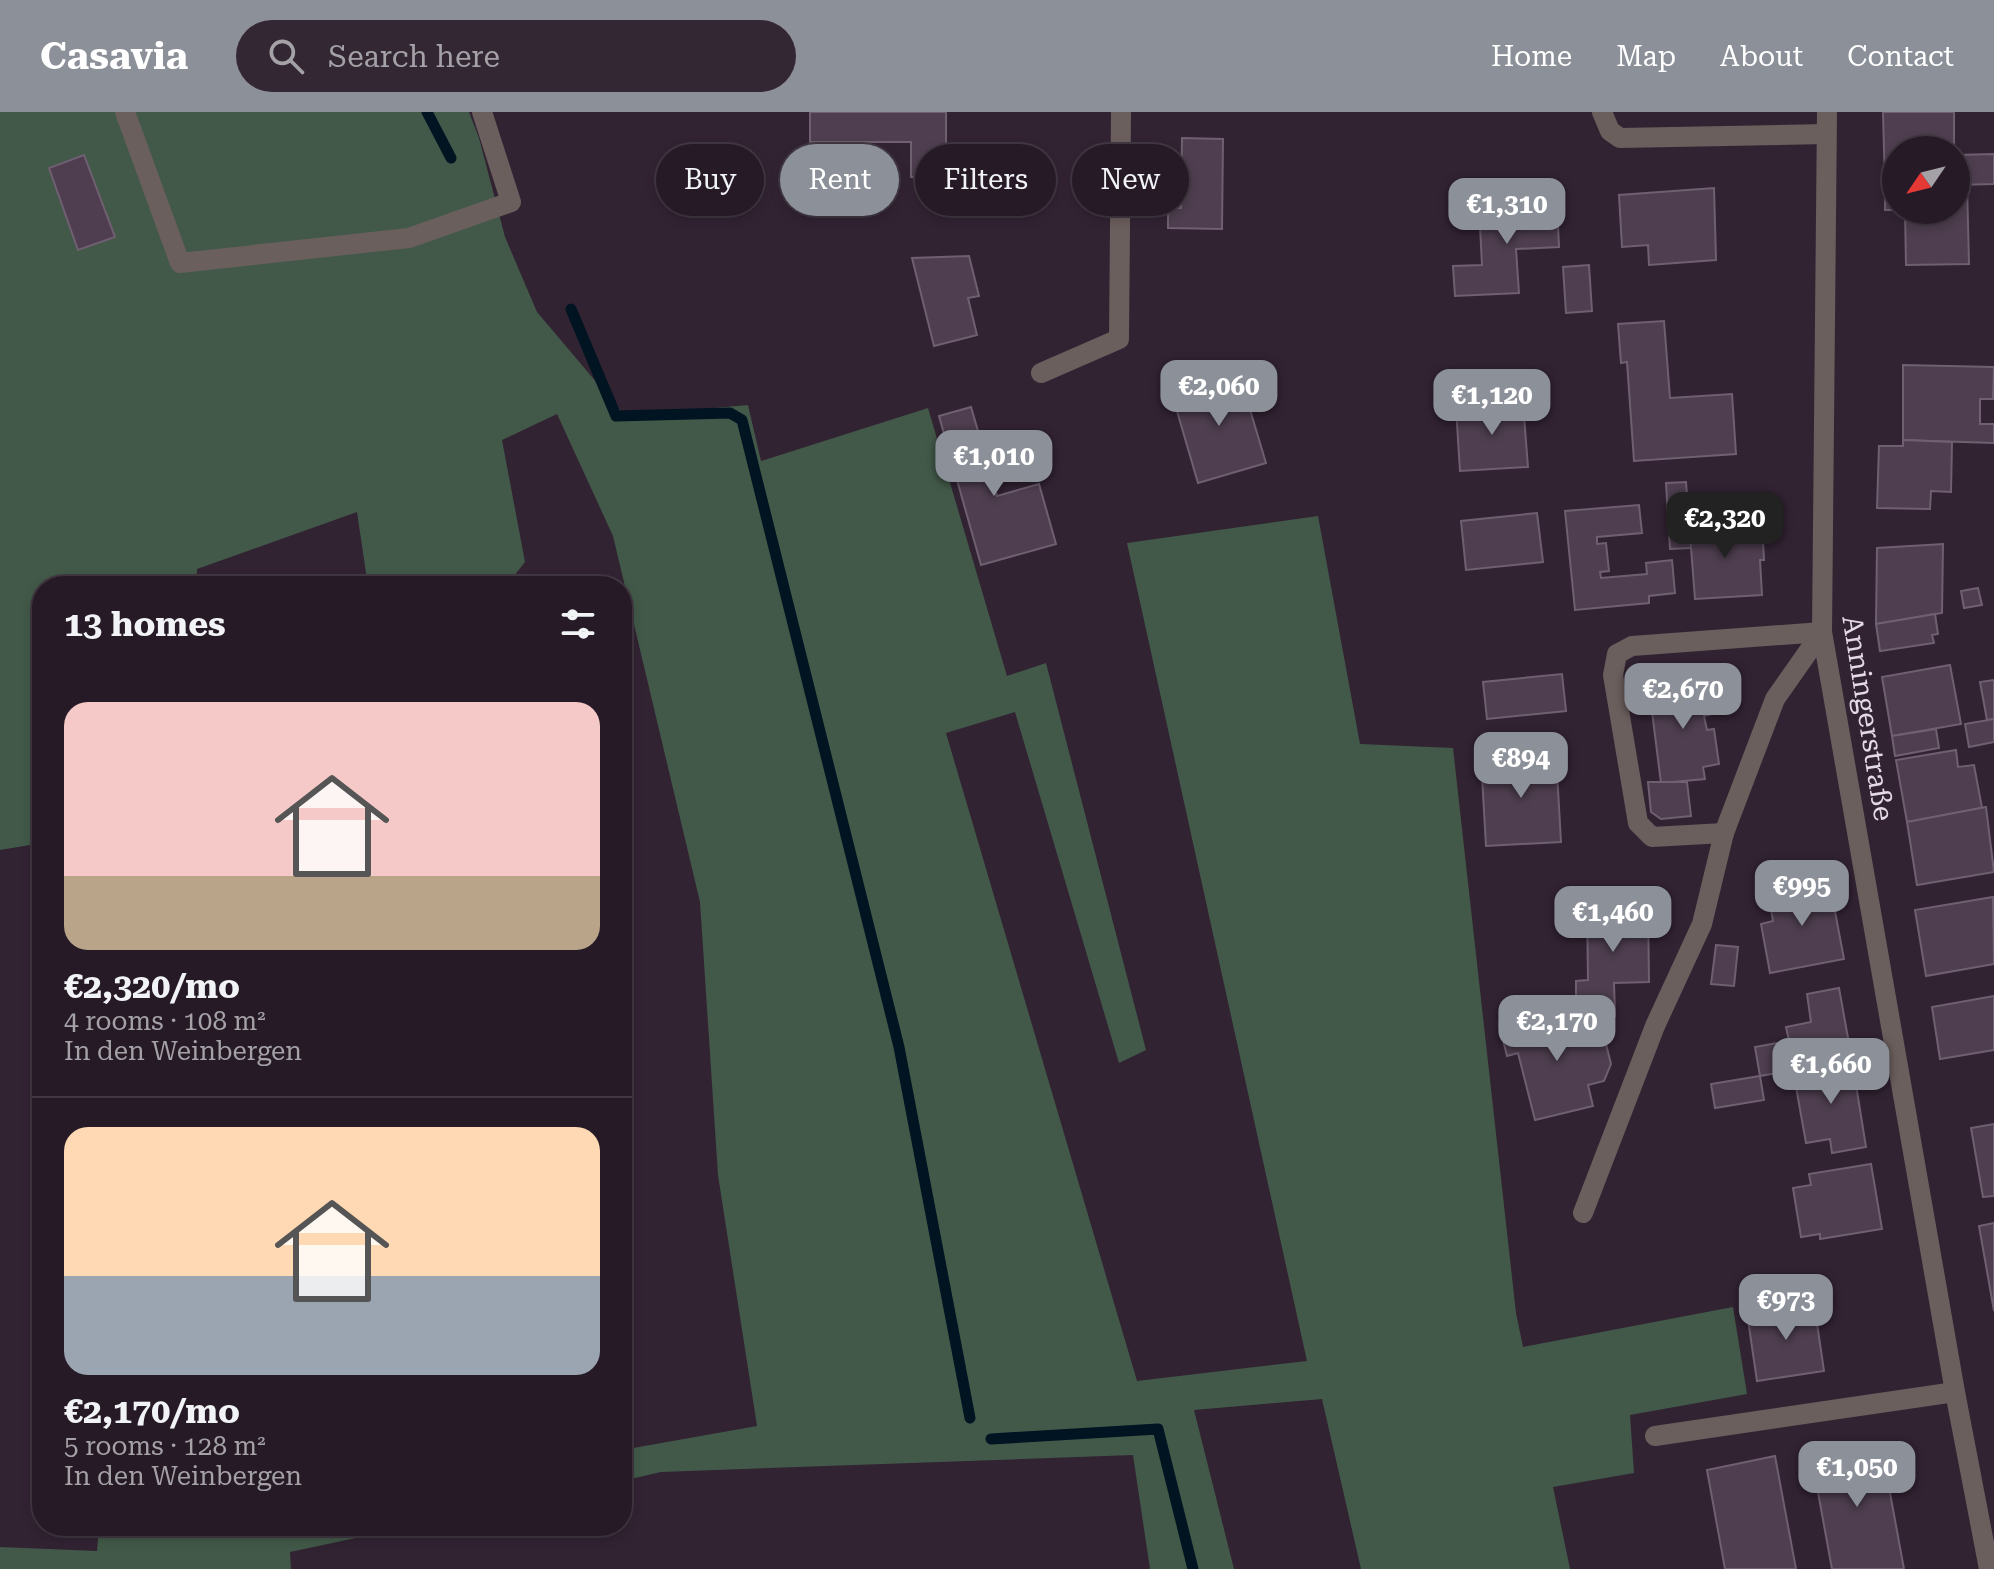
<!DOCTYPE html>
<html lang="en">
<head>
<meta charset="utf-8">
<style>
  :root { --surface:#261a26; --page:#322732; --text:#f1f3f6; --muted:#a4a1a7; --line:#423843; --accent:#8c9099 }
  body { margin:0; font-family:"Roboto Serif",serif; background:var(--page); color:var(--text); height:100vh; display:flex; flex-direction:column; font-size:30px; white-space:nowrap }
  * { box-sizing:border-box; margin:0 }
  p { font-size:26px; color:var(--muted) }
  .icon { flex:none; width:44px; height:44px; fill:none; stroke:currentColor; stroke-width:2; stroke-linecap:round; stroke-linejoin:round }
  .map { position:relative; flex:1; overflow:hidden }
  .sheet { position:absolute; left:32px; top:464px; width:600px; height:960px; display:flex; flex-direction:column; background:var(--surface); border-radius:32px; box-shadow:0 4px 12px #0003,0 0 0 2px var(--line) }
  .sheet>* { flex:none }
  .guide { position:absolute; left:656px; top:32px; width:760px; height:72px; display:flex; gap:16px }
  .needle { width:52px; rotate:235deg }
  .controls { position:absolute; left:1882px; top:24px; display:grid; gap:16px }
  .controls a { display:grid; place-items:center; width:88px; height:88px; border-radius:50%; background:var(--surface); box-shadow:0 4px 12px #0003,0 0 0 2px var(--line); font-size:40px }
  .price { position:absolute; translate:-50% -68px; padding:0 18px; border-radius:16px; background:var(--accent); color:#fff; font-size:26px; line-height:52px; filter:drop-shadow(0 2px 4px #0008) }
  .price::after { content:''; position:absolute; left:50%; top:48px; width:24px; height:18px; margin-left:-12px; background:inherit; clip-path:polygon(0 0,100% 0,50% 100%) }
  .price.selected { background:#222; color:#fff }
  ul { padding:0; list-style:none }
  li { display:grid; align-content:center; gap:16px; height:424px; padding:0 32px }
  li+li { border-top:2px solid var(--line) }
  li span { display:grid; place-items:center; height:248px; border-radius:24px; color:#555 }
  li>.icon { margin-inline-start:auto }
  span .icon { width:144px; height:144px; fill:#fffc; stroke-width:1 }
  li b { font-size:34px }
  h2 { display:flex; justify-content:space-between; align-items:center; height:96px; padding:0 32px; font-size:34px }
  .chip { padding:0 28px; border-radius:36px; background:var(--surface); box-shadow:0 4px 12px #0003,0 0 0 2px var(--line); font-size:28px; line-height:72px }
  .chip.selected { background:var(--accent); color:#fff }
  header { display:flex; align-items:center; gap:48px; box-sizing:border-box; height:112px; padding:0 40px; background:var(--accent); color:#fff }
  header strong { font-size:38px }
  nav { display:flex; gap:44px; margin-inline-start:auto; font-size:28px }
  .search { width:560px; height:72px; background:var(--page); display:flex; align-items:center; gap:20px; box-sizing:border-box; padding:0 28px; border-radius:44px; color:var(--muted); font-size:30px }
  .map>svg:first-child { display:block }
  .green { fill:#425949 }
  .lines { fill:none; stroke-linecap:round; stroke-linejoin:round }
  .stream { stroke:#001421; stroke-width:11 }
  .building { fill:#4e3e4f; stroke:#6f5f71; stroke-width:2 }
  .minor { stroke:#6b5f5d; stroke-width:20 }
  .labels { text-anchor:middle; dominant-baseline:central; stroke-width:8; stroke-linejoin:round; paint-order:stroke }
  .street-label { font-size:28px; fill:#e4dae5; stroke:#322333 }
</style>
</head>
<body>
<header>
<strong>Casavia</strong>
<div class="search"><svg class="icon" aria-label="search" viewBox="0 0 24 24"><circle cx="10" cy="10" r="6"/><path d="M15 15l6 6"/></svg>Search here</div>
<nav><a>Home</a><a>Map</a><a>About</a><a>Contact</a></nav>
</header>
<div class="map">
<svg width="1994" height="1457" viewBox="0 0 1994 1457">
  <rect width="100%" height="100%" fill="#322333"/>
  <!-- green -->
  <g class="green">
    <path d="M0 0H469L479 26 505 125 537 200 625 304 748 293 761 349 928 296 1007 564 1046 551 1146 938 1119 951 1015 600 946 621 1137 1269 1307 1249 1127 431 1318 404 1360 632 1453 636 1516 1201 1523 1235 1733 1195 1747 1282 1630 1303 1634 1361 1553 1375 1570 1457H1361L1322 1287 1194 1298 1234 1457H1150L1133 1343 661 1360 622 1369V1338L757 1314 718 1063 700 790 613 424 557 302 502 328 525 450 506 474H368L357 400 197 457 196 474H42V731L0 738Z"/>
    <path d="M99 1414H412L290 1440 291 1457H0V1435L97 1439Z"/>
  </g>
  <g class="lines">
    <!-- stream -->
    <g class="stream">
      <path d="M427 0 451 46"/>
      <path d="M571 197 616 304 730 301 742 308 899 935 970 1306"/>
      <path d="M991 1327 1158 1317 1193 1457"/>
    </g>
  </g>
  <!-- building -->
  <g class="building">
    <path d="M810 0H946V65H911V30H810Z"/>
    <path d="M1883 0H1954V38H1896V74H1885Z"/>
    <path d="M1182 26 1223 27 1222 117 1168 116V96H1181Z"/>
    <path d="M1994 42V72L1956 73V43Z"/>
    <path d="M84 43 115 125 78 138 49 56Z"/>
    <path d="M1967 72 1969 152 1906 153 1905 98H1885V74H1896V98H1956V73Z"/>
    <path d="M1714 76 1716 148 1649 153 1648 133 1622 135 1619 83Z"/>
    <path d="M1557 91 1559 135 1516 137 1519 181 1455 184 1453 154 1482 153 1479 94Z"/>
    <path d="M969 144 979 184 968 186 977 223 934 234 912 146Z"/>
    <path d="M1589 153 1592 199 1566 201 1563 155Z"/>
    <path d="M1664 209 1670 286 1732 282 1736 342 1634 349 1627 250 1621 251 1618 212Z"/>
    <path d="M1903 253 1994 255 1993 287H1980V312H1994V331L1903 328Z"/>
    <path d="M1239 261 1266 351 1198 371 1172 282Z"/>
    <path d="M1523 291 1528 355 1460 359 1456 296Z"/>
    <path d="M971 295 997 384 1039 372 1056 432 981 453 939 304Z"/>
    <path d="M1903 328 1952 330 1951 380 1931 379 1930 397 1877 396 1879 334H1903Z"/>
    <path d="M1686 370 1691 436 1670 437 1666 371Z"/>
    <path d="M1639 393 1642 421 1597 425V432L1606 431 1609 459 1600 460 1601 466 1647 462 1646 451 1672 448 1675 481 1649 484V491L1575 498 1565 399Z"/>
    <path d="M1537 401 1543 450 1466 458 1461 409Z"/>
    <path d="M1741 406 1742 423H1755L1756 430 1763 429 1764 448H1760L1762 483 1695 487 1689 410Z"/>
    <path d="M1943 432 1942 501 1876 512 1877 436Z"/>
    <path d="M1978 476 1982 493 1964 496 1961 479Z"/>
    <path d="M1935 502 1938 522 1932 523 1934 531 1880 539 1876 512Z"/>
    <path d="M1950 553 1961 612 1892 624 1882 565Z"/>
    <path d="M1562 562 1566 599 1487 607 1483 570Z"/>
    <path d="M1994 568V607L1987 608 1980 570Z"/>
    <path d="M1696 569V574L1708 572 1712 602 1704 604 1707 618 1714 617 1719 652 1703 655 1705 667 1661 671 1649 576Z"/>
    <path d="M1994 607V630L1969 635 1965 612Z"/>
    <path d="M1936 617 1939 636 1895 644 1892 624Z"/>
    <path d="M1956 638 1958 655 1974 653 1982 696 1907 710 1896 648Z"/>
    <path d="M1556 642 1561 730 1486 734 1481 646Z"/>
    <path d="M1648 670H1687L1691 704 1661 707 1651 700Z"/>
    <path d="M1986 695 1994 760 1917 773 1907 710Z"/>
    <path d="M1829 768 1844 847 1770 861 1761 812 1773 809 1768 780Z"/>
    <path d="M1993 785 1994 852 1926 864 1915 798Z"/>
    <path d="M1587 790H1648L1649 870 1614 871 1615 904H1576V869L1588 868Z"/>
    <path d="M1716 833 1738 835 1734 874 1711 872Z"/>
    <path d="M1839 876 1852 948 1760 964 1755 935 1789 929 1786 915 1811 910 1807 882Z"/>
    <path d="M1994 884V938L1940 947 1932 895Z"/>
    <path d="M1549 900 1554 924 1601 912 1611 952 1604 969 1588 973 1593 994 1535 1008 1518 941 1507 944 1499 912Z"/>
    <path d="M1852 948 1866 1035 1832 1041 1830 1027 1806 1031 1793 958Z"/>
    <path d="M1760 964 1764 988 1715 996 1711 972Z"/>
    <path d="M1994 1012V1084L1983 1085 1971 1016Z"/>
    <path d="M1871 1052 1882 1117 1820 1127V1122L1801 1125 1793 1076 1811 1073 1809 1062Z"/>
    <path d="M1994 1111V1199L1979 1114Z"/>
    <path d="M1814 1191 1824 1259 1757 1269 1747 1201Z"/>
    <path d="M1881 1332 1904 1457H1832L1811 1342Z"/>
    <path d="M1775 1344 1796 1457H1725L1707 1358Z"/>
  </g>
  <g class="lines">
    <!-- minor -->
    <g class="minor">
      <path d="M125 0 180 151 409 126 511 90 482 0"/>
      <path d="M1602 0 1610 19 1620 26 1826 22"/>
      <path d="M1827 0 1822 520 1955 1280 1989 1457"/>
      <path d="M1041 261 1119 227 1121 0"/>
      <path d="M1724 721 1652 725 1638 711 1613 563 1617 542 1632 534 1822 520"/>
      <path d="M1583 1101 1655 914 1702 812 1724 721 1775 587 1822 520"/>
      <path d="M1655 1324 1955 1280"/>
    </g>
  </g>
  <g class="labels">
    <!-- street labels -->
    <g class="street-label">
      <text transform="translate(1868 606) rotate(81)">Anningerstraße</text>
    </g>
  </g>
</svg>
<div class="controls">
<a><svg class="needle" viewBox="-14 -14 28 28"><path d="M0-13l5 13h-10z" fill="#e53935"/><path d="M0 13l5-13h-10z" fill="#a4a1a7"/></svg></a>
</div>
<b class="price" style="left:1507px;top:134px">€1,310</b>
<b class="price" style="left:1219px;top:316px">€2,060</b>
<b class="price" style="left:1492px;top:325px">€1,120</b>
<b class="price" style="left:994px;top:386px">€1,010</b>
<b class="price selected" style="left:1725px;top:448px">€2,320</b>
<b class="price" style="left:1683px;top:619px">€2,670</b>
<b class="price" style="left:1521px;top:688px">€894</b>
<b class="price" style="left:1802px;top:816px">€995</b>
<b class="price" style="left:1613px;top:842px">€1,460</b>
<b class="price" style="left:1557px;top:951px">€2,170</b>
<b class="price" style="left:1831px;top:994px">€1,660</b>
<b class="price" style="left:1786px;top:1230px">€973</b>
<b class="price" style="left:1857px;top:1397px">€1,050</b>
<div class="guide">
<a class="chip">Buy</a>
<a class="chip selected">Rent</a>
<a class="chip">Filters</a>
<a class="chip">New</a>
</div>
<section class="sheet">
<h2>13 homes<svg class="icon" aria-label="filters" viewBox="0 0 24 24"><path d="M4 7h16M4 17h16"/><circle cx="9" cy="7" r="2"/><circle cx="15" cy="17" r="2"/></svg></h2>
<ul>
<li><span style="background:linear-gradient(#f6c9c9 70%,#b9a48a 0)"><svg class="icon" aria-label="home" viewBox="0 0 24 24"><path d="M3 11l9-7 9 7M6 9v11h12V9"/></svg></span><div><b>€2,320/mo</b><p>4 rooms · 108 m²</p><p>In den Weinbergen</p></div></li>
<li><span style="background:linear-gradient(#ffd9b3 60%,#9aa5b1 0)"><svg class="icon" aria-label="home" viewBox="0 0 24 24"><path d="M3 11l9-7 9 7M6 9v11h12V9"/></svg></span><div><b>€2,170/mo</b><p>5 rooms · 128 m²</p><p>In den Weinbergen</p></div></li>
</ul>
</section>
</div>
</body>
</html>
